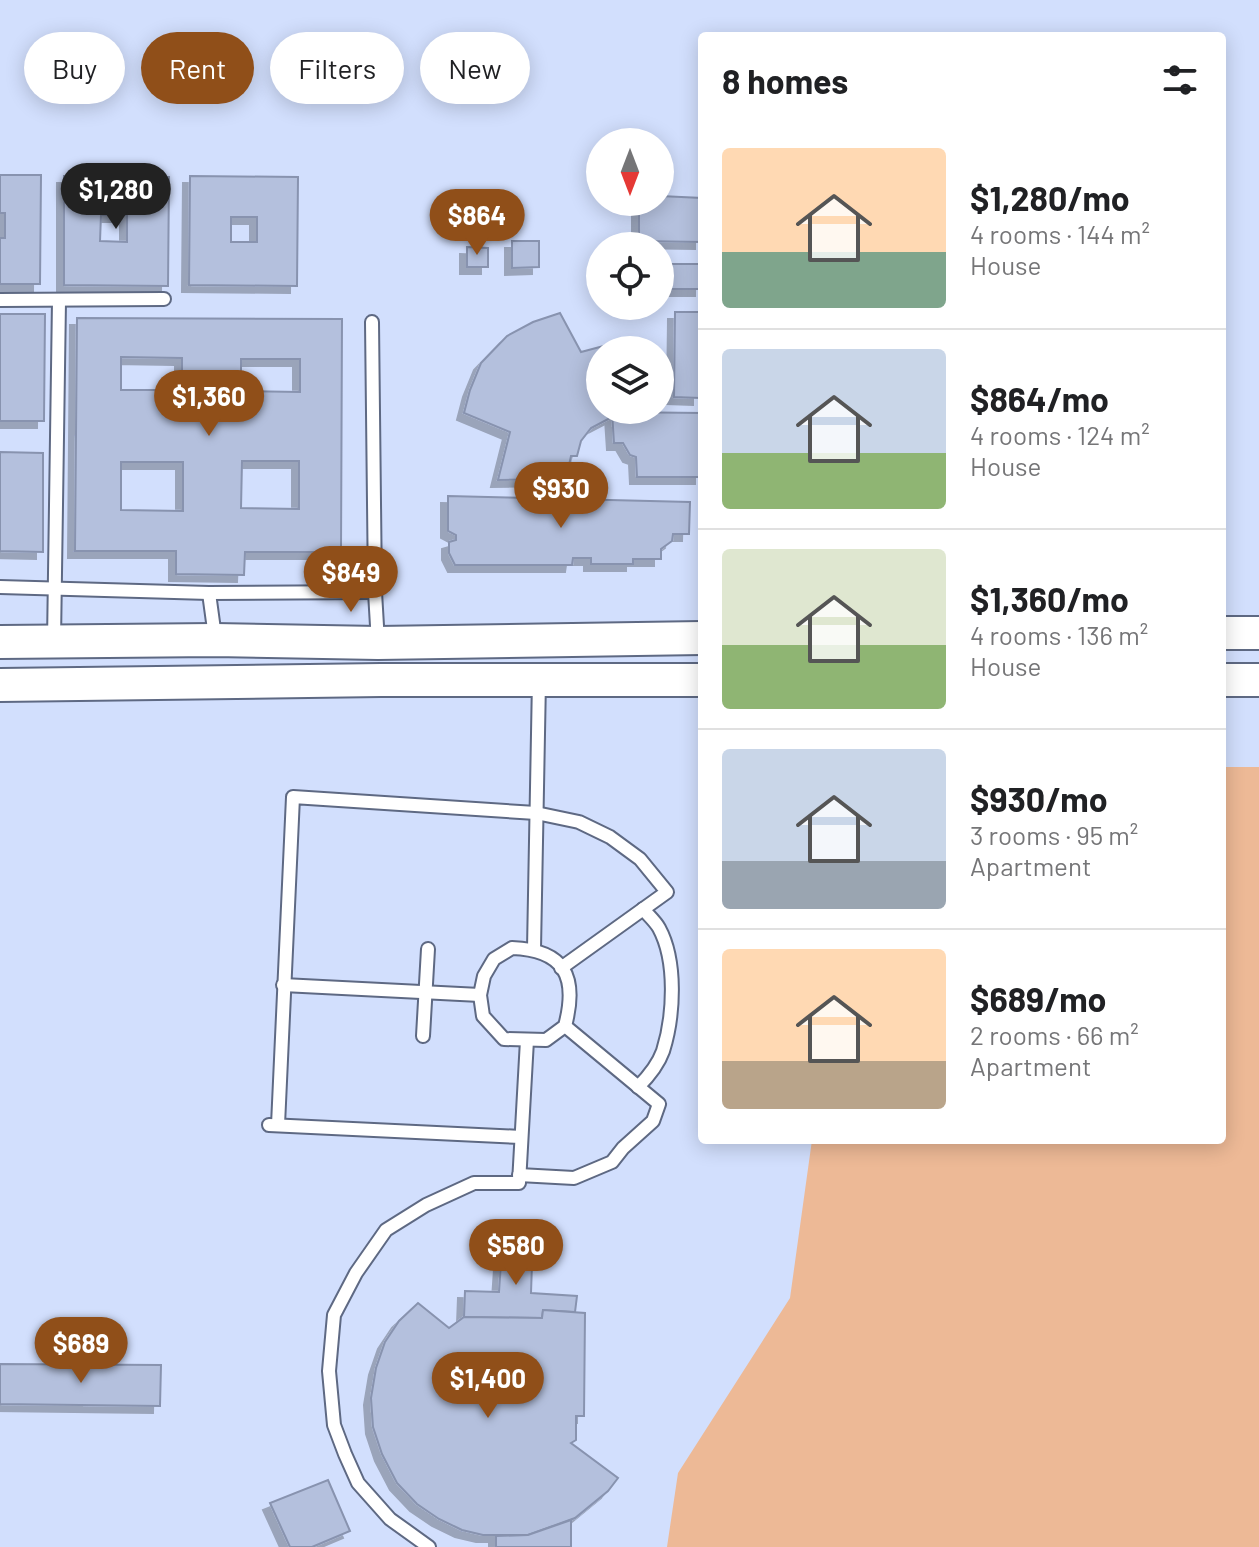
<!DOCTYPE html>
<html lang="en">
<head>
<meta charset="utf-8">
<style>
  :root { --surface:#fff; --page:#f6f6f6; --text:#202124; --muted:#757577; --line:#e0e0e0; --accent:#904f19 }
  body { margin:0; font-family:Barlow,sans-serif; background:var(--page); color:var(--text); height:100vh; display:flex; flex-direction:column; font-size:30px; white-space:nowrap }
  * { box-sizing:border-box; margin:0 }
  p { font-size:26px; color:var(--muted) }
  .icon { flex:none; width:44px; height:44px; fill:none; stroke:currentColor; stroke-width:2; stroke-linecap:round; stroke-linejoin:round }
  .map { position:relative; flex:1; overflow:hidden }
  .side { position:absolute; left:698px; top:32px; width:528px; height:1112px; display:flex; flex-direction:column; background:var(--surface); border-radius:8px; box-shadow:0 4px 20px #0003 }
  .side>* { flex:none }
  .hud { position:absolute; left:24px; top:32px; width:554px; height:72px; display:flex; gap:16px }
  .needle { width:52px; rotate:180deg }
  .buttons { position:absolute; left:586px; top:128px; display:grid; gap:16px }
  .buttons a { display:grid; place-items:center; width:88px; height:88px; border-radius:50%; background:var(--surface); box-shadow:0 4px 20px #0003; font-size:40px }
  .price { position:absolute; translate:-50% -68px; padding:0 18px; border-radius:28px; background:var(--accent); color:#fff; font-size:26px; line-height:52px; filter:drop-shadow(0 2px 4px #0008) }
  .price::after { content:''; position:absolute; left:50%; top:48px; width:24px; height:18px; margin-left:-12px; background:inherit; clip-path:polygon(0 0,100% 0,50% 100%) }
  .price.current { background:#222; color:#fff }
  ul { padding:0; list-style:none }
  li { display:flex; align-items:center; gap:24px; height:200px; padding:0 24px }
  li+li { border-top:2px solid var(--line) }
  li span { display:grid; place-items:center; flex:none; width:224px; height:160px; border-radius:8px; color:#555 }
  li>.icon { margin-inline-start:auto }
  span .icon { width:96px; height:96px; fill:#fffc; stroke-width:1 }
  li b { font-size:34px }
  h2 { display:flex; justify-content:space-between; align-items:center; height:96px; padding:0 24px; font-size:34px }
  .chip { padding:0 28px; border-radius:36px; background:var(--surface); box-shadow:0 4px 20px #0003; font-size:28px; line-height:72px }
  .chip.current { background:var(--accent); color:#fff }
  .map>svg:first-child { display:block }
  .green { fill:#edb996 }
  .building { fill:#b4c0dd; stroke:#8893af; stroke-width:2; fill-rule:evenodd; filter:url(#shadow) }
  .lines { fill:none; stroke-linecap:round; stroke-linejoin:round }
  .service-casing { stroke:#5e6983; stroke-width:16 }
  .tertiary-casing { stroke:#5e6983; stroke-width:36 }
  .service { stroke:#fff; stroke-width:12 }
  .tertiary { stroke:#fff; stroke-width:32 }
</style>
</head>
<body>
<div class="map">
<svg width="1259" height="1547" viewBox="0 0 1259 1547">
  <defs>
    <filter id="shadow"><feDropShadow dx="-7" dy="7" stdDeviation="0" flood-color="#0004"/></filter>
  </defs>
  <rect width="100%" height="100%" fill="#d2dffd"/>
  <!-- green -->
  <path class="green" d="M1222 767H1259V1547H667L678 1473 790 1298 812 1140H1222Z"/>
  <!-- building -->
  <g class="building">
    <path d="M0 175H41L40 284H0V238H5V213H0Z"/>
    <path d="M64 176 169 177 168 286 64 285ZM101 215H127V242L100 241Z"/>
    <path d="M190 176 298 177 297 286 189 285ZM231 217H257V242H231Z"/>
    <path d="M660 196 702 198V242L639 241V202H660Z"/>
    <circle cx="481" cy="222" r="12"/>
    <path d="M512 241H539V267L512 268Z"/>
    <path d="M467 247 488 248V267H467Z"/>
    <rect x="665" y="264" width="37" height="25"/>
    <path d="M675 312H700V398L674 397Z"/>
    <path d="M560 313 581 352 611 344 652 346V350H600V410H608L612 417 591 428 581 441 577 456H571L566 479 498 480 510 432 464 413 470 390 481 363 507 336 533 322Z"/>
    <path d="M0 314H45L44 421H0Z"/>
    <path d="M77 318 342 319 341 552H245L244 575 176 574V551H75ZM121 357 182 358V390H121ZM241 359H300V392L241 391ZM242 461H299V509L241 508ZM121 462H183V511L121 510Z"/>
    <path d="M612 412 702 413V477H637L636 457 630 455 623 443H614Z"/>
    <path d="M0 452 43 453V552L0 551Z"/>
    <path d="M448 496 690 502 689 534H673L672 541 661 549V559H633V564H591V558H573L572 565H455L449 553V542L456 540V535L448 531Z"/>
    <path d="M503 1233 533 1235 531 1293 577 1296 575 1312 543 1310 542 1318 464 1317 465 1291 499 1292Z"/>
    <path d="M418 1303 449 1328 464 1317 542 1318 543 1310 585 1313 584 1416H576V1440L571 1443 618 1478 608 1491 575 1518 528 1535H483L462 1530 439 1519 417 1504 397 1483 382 1454 373 1427 371 1398 376 1368 385 1342 399 1321Z"/>
    <path d="M0 1364 161 1365 160 1406 0 1404Z"/>
    <path d="M328 1480 350 1531 312 1547H290L270 1503Z"/>
    <path d="M571 1520V1547H496V1536L528 1535Z"/>
  </g>
  <g class="lines">
    <!-- service casing -->
    <g class="service-casing">
      <g id="service">
        <path d="M0 300 164 299"/>
        <path d="M372 322 375 592 378 643"/>
        <path d="M0 587 209 593 375 592"/>
        <path d="M209 593 215 637"/>
        <path d="M54 641 59 301"/>
        <path d="M512 948C565 950 578 977 565 1026L546 1040 504 1039 483 1016 480 995 484 976 494 959Z"/>
        <path d="M534 949 539 680"/>
        <path d="M283 985 480 995"/>
        <path d="M423 1036 428 949"/>
        <path d="M638 1087C648 1077 658 1065 663 1051 674 1016 677 961 659 928 655 921 648 915 643 909"/>
        <path d="M269 1125 521 1137"/>
        <path d="M278 1125 293 797 536 813 579 822 610 837 640 859 667 892 561 968"/>
        <path d="M519 1175 574 1178 612 1162 623 1148 653 1121 659 1104 565 1026"/>
        <path d="M429 1547 390 1519 358 1483 345 1454 334 1425 329 1371 334 1315 356 1273 386 1230 426 1205 474 1183H519L527 1040"/>
      </g>
    </g>
    <!-- tertiary casing -->
    <g class="tertiary-casing">
      <g id="tertiary">
        <path d="M1222 633H1259"/>
        <path d="M0 642 215 640 378 643 702 638"/>
        <path d="M1222 680H1259"/>
        <path d="M0 685 381 680H702"/>
      </g>
    </g>
    <!-- service -->
    <use href="#service" class="service"/>
    <!-- tertiary -->
    <use href="#tertiary" class="tertiary"/>
  </g>
</svg>
<div class="buttons">
<a><svg class="needle" viewBox="-14 -14 28 28"><path d="M0-13l5 13h-10z" fill="#e53935"/><path d="M0 13l5-13h-10z" fill="#757577"/></svg></a>
<a><svg class="icon" aria-label="locate" viewBox="0 0 24 24"><circle cx="12" cy="12" r="6"/><path d="M12 2v4M12 18v4M2 12h4M18 12h4"/></svg></a>
<a><svg class="icon" aria-label="layers" viewBox="0 0 24 24"><path d="M12 4l9 5-9 5-9-5zM3 14l9 5 9-5"/></svg></a>
</div>
<b class="price current" style="left:116px;top:231px">$1,280</b>
<b class="price" style="left:477px;top:257px">$864</b>
<b class="price" style="left:209px;top:438px">$1,360</b>
<b class="price" style="left:561px;top:530px">$930</b>
<b class="price" style="left:351px;top:614px">$849</b>
<b class="price" style="left:516px;top:1287px">$580</b>
<b class="price" style="left:81px;top:1385px">$689</b>
<b class="price" style="left:488px;top:1420px">$1,400</b>
<div class="hud">
<a class="chip">Buy</a>
<a class="chip current">Rent</a>
<a class="chip">Filters</a>
<a class="chip">New</a>
</div>
<section class="side">
<h2>8 homes<svg class="icon" aria-label="filters" viewBox="0 0 24 24"><path d="M4 7h16M4 17h16"/><circle cx="9" cy="7" r="2"/><circle cx="15" cy="17" r="2"/></svg></h2>
<ul>
<li><span style="background:linear-gradient(#ffd9b3 65%,#7fa58c 0)"><svg class="icon" aria-label="home" viewBox="0 0 24 24"><path d="M3 11l9-7 9 7M6 9v11h12V9"/></svg></span><div><b>$1,280/mo</b><p>4 rooms · 144 m²</p><p>House</p></div></li>
<li><span style="background:linear-gradient(#c9d6e8 65%,#8fb573 0)"><svg class="icon" aria-label="home" viewBox="0 0 24 24"><path d="M3 11l9-7 9 7M6 9v11h12V9"/></svg></span><div><b>$864/mo</b><p>4 rooms · 124 m²</p><p>House</p></div></li>
<li><span style="background:linear-gradient(#dfe7d0 60%,#8fb573 0)"><svg class="icon" aria-label="home" viewBox="0 0 24 24"><path d="M3 11l9-7 9 7M6 9v11h12V9"/></svg></span><div><b>$1,360/mo</b><p>4 rooms · 136 m²</p><p>House</p></div></li>
<li><span style="background:linear-gradient(#c9d6e8 70%,#9aa5b1 0)"><svg class="icon" aria-label="home" viewBox="0 0 24 24"><path d="M3 11l9-7 9 7M6 9v11h12V9"/></svg></span><div><b>$930/mo</b><p>3 rooms · 95 m²</p><p>Apartment</p></div></li>
<li><span style="background:linear-gradient(#ffd9b3 70%,#b9a48a 0)"><svg class="icon" aria-label="home" viewBox="0 0 24 24"><path d="M3 11l9-7 9 7M6 9v11h12V9"/></svg></span><div><b>$689/mo</b><p>2 rooms · 66 m²</p><p>Apartment</p></div></li>
</ul>
</section>
</div>
</body>
</html>
